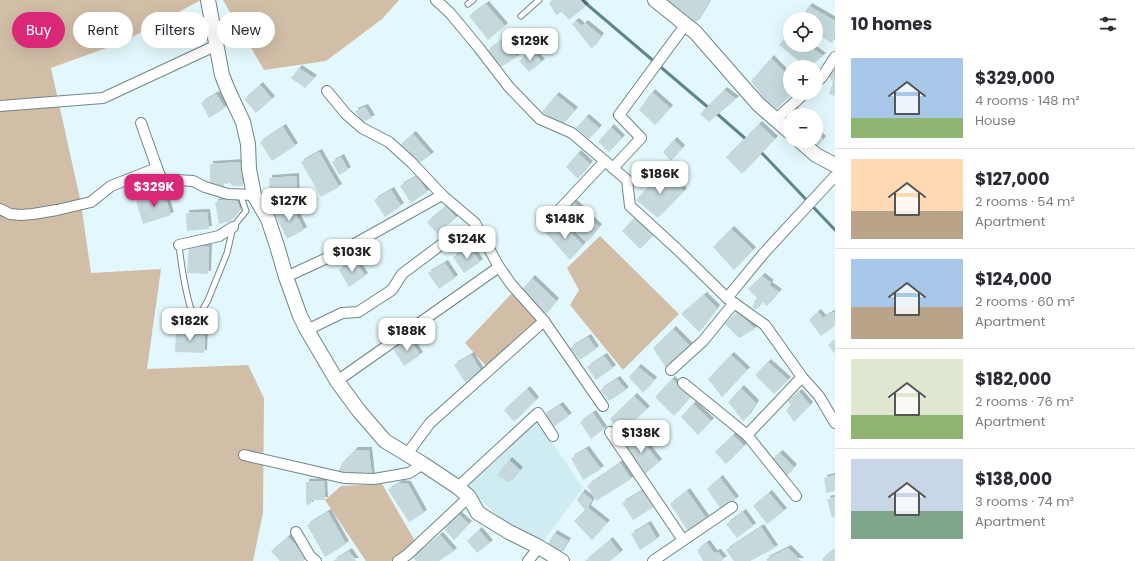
<!DOCTYPE html>
<html lang="en">
<head>
<meta charset="utf-8">
<style>
  :root { --surface:#fff; --page:#f7f7f7; --text:#2b2b33; --muted:#7c7c81; --line:#e1e1e2; --accent:#db2777 }
  body { margin:0; font-family:Poppins,sans-serif; background:var(--page); color:var(--text); height:100vh; display:flex; flex-direction:column; font-size:15px; white-space:nowrap }
  * { box-sizing:border-box; margin:0 }
  p { font-size:13px; color:var(--muted) }
  .icon { flex:none; width:22px; height:22px; fill:none; stroke:currentColor; stroke-width:2; stroke-linecap:round; stroke-linejoin:round }
  .map { position:relative; flex:1; overflow:hidden }
  .drawer { display:flex; flex-direction:column; background:var(--surface); width:300px }
  .drawer>* { flex:none }
  .top-card { position:absolute; left:12px; top:12px; width:380px; height:36px; display:flex; gap:8px }
  .buttons { position:absolute; left:783px; top:12px; display:grid; gap:8px }
  .buttons a { display:grid; place-items:center; width:40px; height:40px; border-radius:50%; background:var(--surface); box-shadow:0 4px 16px #0002; font-size:20px }
  .price { position:absolute; translate:-50% -34px; padding:0 9px; border-radius:8px; background:#fff; color:#222; font-size:13px; line-height:26px; filter:drop-shadow(0 1px 2px #0008) }
  .price::after { content:''; position:absolute; left:50%; top:24px; width:12px; height:9px; margin-left:-6px; background:inherit; clip-path:polygon(0 0,100% 0,50% 100%) }
  .price.current { background:var(--accent); color:#fff }
  ul { padding:0; list-style:none }
  li { display:flex; align-items:center; gap:12px; height:100px; padding:0 16px }
  li+li { border-top:1px solid var(--line) }
  li span { display:grid; place-items:center; flex:none; width:112px; height:80px; border-radius:0px; color:#555 }
  li>.icon { margin-inline-start:auto }
  span .icon { width:48px; height:48px; fill:#fffc; stroke-width:1 }
  li b { font-size:17px }
  h2 { display:flex; justify-content:space-between; align-items:center; height:48px; padding:0 16px; font-size:17px }
  .pill { padding:0 14px; border-radius:18px; background:var(--surface); box-shadow:0 4px 16px #0002; font-size:14px; line-height:36px }
  .pill.current { background:var(--accent); color:#fff }
  main { display:flex; flex:1; min-height:0 }
  .map>svg:first-child { display:block }
  .built { fill:#ceecf2 }
  .green { fill:#d2bea7 }
  .lines { fill:none; stroke-linecap:round; stroke-linejoin:round }
  .stream { stroke:#5f868c; stroke-width:3 }
  .building { fill:#c5d9dd; filter:url(#shadow) }
  .lane-casing { stroke:#728588; stroke-width:7 }
  .street-casing { stroke:#728588; stroke-width:12 }
  .secondary-casing { stroke:#728588; stroke-width:16 }
  .lane { stroke:#fff; stroke-width:5 }
  .street { stroke:#fff; stroke-width:10 }
  .secondary { stroke:#fff; stroke-width:14 }
</style>
</head>
<body>
<main>
<div class="map">
<svg width="835" height="561" viewBox="0 0 835 561">
  <defs>
    <filter id="shadow"><feDropShadow dx="3" dy="-3" stdDeviation="0" flood-color="#0004"/></filter>
  </defs>
  <rect width="100%" height="100%" fill="#e3f8fc"/>
  <!-- built -->
  <path class="built" d="M536 419 583 488 542 543 510 526 465 487Z"/>
  <!-- green -->
  <g class="green">
    <path d="M0 0H201L123 42 51 68 81 203 91 273 161 269 147 369 248 365 264 398 263 513 253 561H0Z"/>
    <path d="M223 0H399L382 19 326 61 264 70Z"/>
    <path d="M600 236 679 314 623 370 570 305 579 290 567 268Z"/>
    <path d="M512 293 538 321 487 367 465 343Z"/>
    <path d="M382 484 415 541 391 561H366L325 500 341 486Z"/>
  </g>
  <g class="lines">
    <!-- stream -->
    <g class="stream">
      <path d="M582 0 710 109"/>
      <path d="M715 112 747 140"/>
      <path d="M759 150 835 230"/>
    </g>
  </g>
  <!-- building -->
  <g class="building">
    <path d="M552 0H581L586 6 569 20 562 12 556 15 549 3Z"/>
    <path d="M661 0H710L696 23Z"/>
    <path d="M486 4 505 26 488 40 469 16Z"/>
    <path d="M809 6 835 21V36L832 43 816 34V19H800Z"/>
    <path d="M576 21 582 26 585 23 601 36 592 49 572 24Z"/>
    <path d="M789 32H790V45H808L823 56 809 67H806L779 45Z"/>
    <path d="M504 38 517 57 501 67 487 51Z"/>
    <path d="M532 51 542 62 529 72 519 61Z"/>
    <path d="M771 58 790 78V93H793L773 112 751 81Z"/>
    <path d="M299 68 314 78 305 88 291 78Z"/>
    <path d="M832 71 835 74V96L829 94 833 82 829 77Z"/>
    <path d="M260 85 272 99 256 113 244 99Z"/>
    <path d="M724 90 736 99 709 122 700 114Z"/>
    <path d="M652 92 670 108 655 125 639 110Z"/>
    <path d="M216 94 225 108 209 118 201 103Z"/>
    <path d="M556 95 575 110 562 125 542 112Z"/>
    <path d="M365 107 372 118 362 122 355 111Z"/>
    <path d="M795 110 800 115H790V122L785 117Z"/>
    <path d="M586 117 599 128 589 139 576 128Z"/>
    <path d="M759 124 775 139 742 174 726 157Z"/>
    <path d="M283 127 295 146 272 161 260 142Z"/>
    <path d="M611 127 622 138 609 152 598 142Z"/>
    <path d="M816 132 823 139 816 148 809 141H816Z"/>
    <path d="M413 134 431 155 419 163 399 146Z"/>
    <path d="M674 140 682 148 671 161 663 152Z"/>
    <path d="M319 152 339 187 321 197 301 162Z"/>
    <path d="M578 153 590 164 578 179 566 167Z"/>
    <path d="M341 157 348 170 339 175 332 162Z"/>
    <path d="M241 162 243 186H232L230 183H224V187L210 182V164Z"/>
    <path d="M663 171 684 191 658 218 636 200Z"/>
    <path d="M296 176 297 197 270 198 269 178Z"/>
    <path d="M417 176 427 192 411 203 400 186Z"/>
    <path d="M391 190 401 206 385 217 374 200Z"/>
    <path d="M164 192 171 215 143 224 136 201Z"/>
    <path d="M227 199 237 201 240 209 231 221 219 224 215 202Z"/>
    <path d="M571 200 584 212 571 227 558 215Z"/>
    <path d="M292 206 304 230 287 239 275 214Z"/>
    <path d="M446 206 456 218 437 234 427 222Z"/>
    <path d="M207 212 209 229 187 231 186 213Z"/>
    <path d="M586 215 599 227 587 242 574 230Z"/>
    <path d="M634 218 654 235 640 249 622 231Z"/>
    <path d="M560 222 583 245 570 260 546 233Z"/>
    <path d="M731 229 753 250 734 270 713 247Z"/>
    <path d="M189 246 209 247 208 274 187 273Z"/>
    <path d="M470 247 480 262 464 273 453 257Z"/>
    <path d="M355 260 365 276 349 287 339 270Z"/>
    <path d="M445 263 455 278 439 289 428 273Z"/>
    <path d="M762 276 771 283 769 285 779 292 767 306 762 302 756 310 752 307 755 303 754 302 757 298 748 289Z"/>
    <path d="M532 278 556 301 545 315 520 292Z"/>
    <path d="M704 295 717 308 699 332 681 314Z"/>
    <path d="M737 312 755 329 739 338 725 324Z"/>
    <path d="M818 312 823 318 833 312 835 314V326L821 336 809 320Z"/>
    <path d="M673 329 690 346 666 368 653 348Z"/>
    <path d="M176 331H205L204 353 175 352Z"/>
    <path d="M588 337 596 349 580 360 570 348Z"/>
    <path d="M410 339 420 355 404 366 393 349Z"/>
    <path d="M835 339V354L828 345Z"/>
    <path d="M471 355 481 371 465 382 454 365Z"/>
    <path d="M731 355 747 370 722 397 708 379Z"/>
    <path d="M604 356 613 368 596 380 587 367Z"/>
    <path d="M768 362 788 380 774 394 755 375Z"/>
    <path d="M638 367 654 380 643 393 629 377Z"/>
    <path d="M617 379 626 390 609 401 600 390Z"/>
    <path d="M672 379 690 397 674 416 655 397Z"/>
    <path d="M741 388 756 403 748 416 743 421 728 402Z"/>
    <path d="M527 389 536 400 514 422 504 410Z"/>
    <path d="M799 392 810 405 794 422 786 410 791 405 788 401Z"/>
    <path d="M634 396 647 409 621 433 610 419Z"/>
    <path d="M693 404 711 421 698 435 681 417Z"/>
    <path d="M560 405 569 416 552 428 543 416Z"/>
    <path d="M593 413 604 429 591 439 580 422Z"/>
    <path d="M637 434 659 462 645 474 624 444Z"/>
    <path d="M733 435 744 446 726 464 715 452Z"/>
    <path d="M586 449 601 469 583 480 571 458Z"/>
    <path d="M355 450H369L372 478 360 479 338 472 342 463Z"/>
    <path d="M780 453 794 467 787 476 772 459Z"/>
    <path d="M509 460 520 470 509 483 497 475Z"/>
    <path d="M620 463 631 479 596 501 587 486Z"/>
    <path d="M835 475V491L826 493 824 478Z"/>
    <path d="M720 478 736 499 722 511 707 489Z"/>
    <path d="M324 481 325 500H312L310 505 306 504V482Z"/>
    <path d="M400 483 408 484 424 513 409 522 388 490Z"/>
    <path d="M642 491 654 507 633 520 622 503Z"/>
    <path d="M687 491 706 518 688 531 670 504Z"/>
    <path d="M582 492 592 500 588 508 607 523 592 540 574 521 585 510 577 500Z"/>
    <path d="M769 493 784 511 767 524 753 506Z"/>
    <path d="M835 497V517L832 518 827 499Z"/>
    <path d="M328 512 346 544 325 557 307 525Z"/>
    <path d="M743 512 753 526 737 538 726 524Z"/>
    <path d="M458 514 469 524 454 540 444 529Z"/>
    <path d="M648 524 657 539 640 550 631 534Z"/>
    <path d="M761 527 775 548 750 561H734L726 550Z"/>
    <path d="M479 530 490 543 477 553 467 541Z"/>
    <path d="M554 533 568 541 560 554 546 547Z"/>
    <path d="M440 535 454 551 439 561H416L413 557Z"/>
    <path d="M288 537 307 558 303 561H280L271 551Z"/>
    <path d="M610 540 620 553 610 561H585Z"/>
    <path d="M707 543 714 553 718 552 724 559 721 561H703L697 550Z"/>
    <path d="M788 548 801 561H767L766 559Z"/>
    <path d="M835 548V561H823L822 559Z"/>
    <path d="M349 551 356 561H333Z"/>
  </g>
  <g class="lines">
    <!-- lane casing -->
    <g class="lane-casing">
      <g id="lane">
        <path d="M468 4 473 0"/>
        <path d="M521 16 539 0"/>
        <path d="M179 245C182 272 186 299 196 324"/>
        <path d="M196 324 199 316 208 300 227 253 233 227 246 211 240 194"/>
      </g>
    </g>
    <!-- street casing -->
    <g class="street-casing">
      <g id="street">
        <path d="M436 0 450 13 479 48 509 87 540 119 572 133 627 180 630 206 677 249 727 298 765 325 802 377 819 396 835 423"/>
        <path d="M816 83 822 77 835 57"/>
        <path d="M327 91 346 114 362 128 389 142 412 163 442 195"/>
        <path d="M0 106 103 98 217 45"/>
        <path d="M775 120 805 93"/>
        <path d="M141 123 157 168"/>
        <path d="M613 168 641 138 619 115 686 24"/>
        <path d="M0 209 10 214 21 215 33 214 57 210 91 202 111 186 157 168 162 181 176 180 193 181 205 187 228 194 254 195"/>
        <path d="M548 222 605 161"/>
        <path d="M179 245 219 236 233 227"/>
        <path d="M286 277 340 252 442 195 475 223 499 267 511 284 544 321"/>
        <path d="M727 298 764 253 835 176"/>
        <path d="M307 330 342 313 358 312 392 290 402 274 450 238"/>
        <path d="M671 370 703 341 734 303"/>
        <path d="M337 381 499 267"/>
        <path d="M683 383 747 435 796 496"/>
        <path d="M610 432 683 540"/>
        <path d="M747 435 802 377"/>
        <path d="M244 455 344 478 374 479 409 473 423 464"/>
        <path d="M409 456 410 450 430 423 544 321 603 406"/>
        <path d="M458 487 538 413 553 436"/>
        <path d="M296 532 310 556 316 561"/>
        <path d="M398 561 407 555 469 497"/>
        <path d="M528 561 539 547"/>
        <path d="M653 561 732 507"/>
      </g>
    </g>
    <!-- secondary casing -->
    <g class="secondary-casing">
      <g id="secondary">
        <path d="M208 0 222 75 228 90 243 122 248 144 249 169 254 195 268 219 277 246 286 277 300 316 307 330 337 381 359 411 385 441 423 464 459 488 469 497 478 513 509 532 539 547 562 561"/>
        <path d="M655 0 695 32 758 104 790 132"/>
        <path d="M800 141 816 155 835 165"/>
      </g>
    </g>
    <!-- lane -->
    <use href="#lane" class="lane"/>
    <!-- street -->
    <use href="#street" class="street"/>
    <!-- secondary -->
    <use href="#secondary" class="secondary"/>
  </g>
</svg>
<div class="buttons">
<a><svg class="icon" aria-label="locate" viewBox="0 0 24 24"><circle cx="12" cy="12" r="6"/><path d="M12 2v4M12 18v4M2 12h4M18 12h4"/></svg></a>
<a>+</a>
<a>−</a>
</div>
<b class="price" style="left:530px;top:62px">$129K</b>
<b class="price" style="left:660px;top:195px">$186K</b>
<b class="price current" style="left:154px;top:208px">$329K</b>
<b class="price" style="left:289px;top:222px">$127K</b>
<b class="price" style="left:565px;top:240px">$148K</b>
<b class="price" style="left:467px;top:260px">$124K</b>
<b class="price" style="left:352px;top:273px">$103K</b>
<b class="price" style="left:190px;top:342px">$182K</b>
<b class="price" style="left:407px;top:352px">$188K</b>
<b class="price" style="left:641px;top:454px">$138K</b>
<div class="top-card">
<a class="pill current">Buy</a>
<a class="pill">Rent</a>
<a class="pill">Filters</a>
<a class="pill">New</a>
</div>
</div>
<section class="drawer">
<h2>10 homes<svg class="icon" aria-label="filters" viewBox="0 0 24 24"><path d="M4 7h16M4 17h16"/><circle cx="9" cy="7" r="2"/><circle cx="15" cy="17" r="2"/></svg></h2>
<ul>
<li><span style="background:linear-gradient(#a9c7e8 75%,#8fb573 0)"><svg class="icon" aria-label="home" viewBox="0 0 24 24"><path d="M3 11l9-7 9 7M6 9v11h12V9"/></svg></span><div><b>$329,000</b><p>4 rooms · 148 m²</p><p>House</p></div></li>
<li><span style="background:linear-gradient(#ffd9b3 65%,#b9a48a 0)"><svg class="icon" aria-label="home" viewBox="0 0 24 24"><path d="M3 11l9-7 9 7M6 9v11h12V9"/></svg></span><div><b>$127,000</b><p>2 rooms · 54 m²</p><p>Apartment</p></div></li>
<li><span style="background:linear-gradient(#a9c7e8 60%,#b9a48a 0)"><svg class="icon" aria-label="home" viewBox="0 0 24 24"><path d="M3 11l9-7 9 7M6 9v11h12V9"/></svg></span><div><b>$124,000</b><p>2 rooms · 60 m²</p><p>Apartment</p></div></li>
<li><span style="background:linear-gradient(#dfe7d0 70%,#8fb573 0)"><svg class="icon" aria-label="home" viewBox="0 0 24 24"><path d="M3 11l9-7 9 7M6 9v11h12V9"/></svg></span><div><b>$182,000</b><p>2 rooms · 76 m²</p><p>Apartment</p></div></li>
<li><span style="background:linear-gradient(#c9d6e8 65%,#7fa58c 0)"><svg class="icon" aria-label="home" viewBox="0 0 24 24"><path d="M3 11l9-7 9 7M6 9v11h12V9"/></svg></span><div><b>$138,000</b><p>3 rooms · 74 m²</p><p>Apartment</p></div></li>
</ul>
</section>
</main>
</body>
</html>
